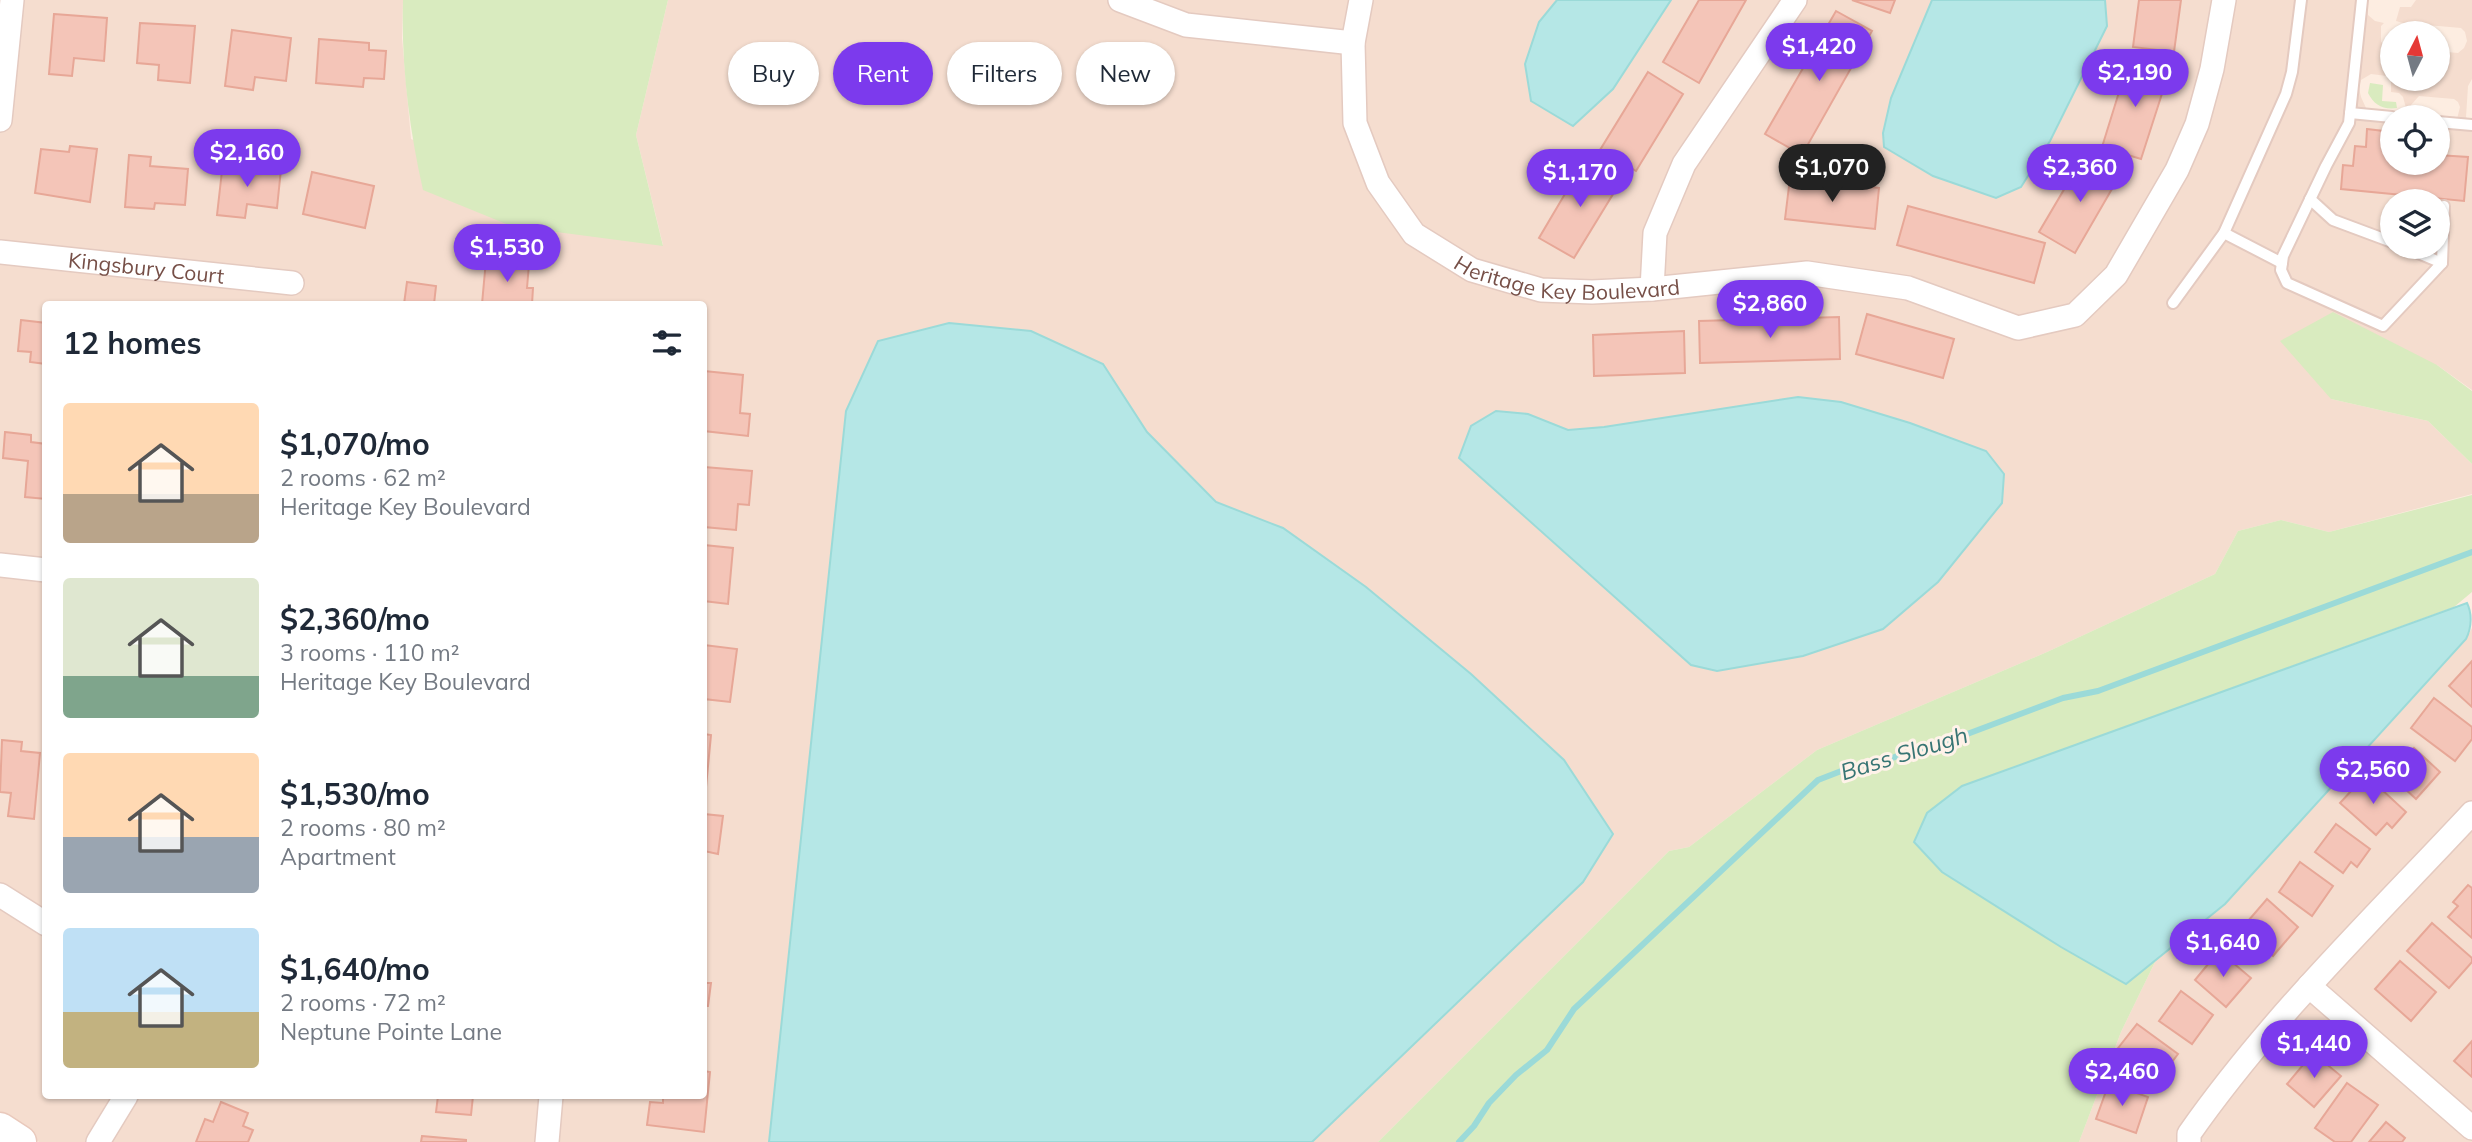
<!DOCTYPE html>
<html lang="en">
<head>
<meta charset="utf-8">
<style>
  :root { --surface:#fff; --page:#f6f6f7; --text:#1f2937; --muted:#747a83; --accent:#7c3aed }
  body { margin:0; font-family:Mulish,sans-serif; background:var(--page); color:var(--text); height:100vh; display:flex; flex-direction:column; font-size:26px; white-space:nowrap }
  * { box-sizing:border-box; margin:0 }
  p { font-size:23px; color:var(--muted) }
  .icon { flex:none; width:38px; height:38px; fill:none; stroke:currentColor; stroke-width:2; stroke-linecap:round; stroke-linejoin:round }
  .map { position:relative; flex:1; overflow:hidden }
  .details { position:absolute; left:42px; top:301px; width:665px; height:798px; display:flex; flex-direction:column; background:var(--surface); border-radius:7px; box-shadow:0 2px 5px #0004 }
  .details>* { flex:none }
  .guide { position:absolute; left:728px; top:42px; width:665px; height:63px; display:flex; gap:14px }
  .needle { width:46px; rotate:6deg }
  .controls { position:absolute; left:2380px; top:21px; display:grid; gap:14px }
  .controls a { display:grid; place-items:center; width:70px; height:70px; border-radius:50%; background:var(--surface); box-shadow:0 2px 5px #0004; font-size:35px }
  .price { position:absolute; translate:-50% -60px; padding:0 16px; border-radius:24px; background:var(--accent); color:#fff; font-size:23px; line-height:46px; filter:drop-shadow(0 2px 4px #0008) }
  .price::after { content:''; position:absolute; left:50%; top:42px; width:21px; height:16px; margin-left:-10px; background:inherit; clip-path:polygon(0 0,100% 0,50% 100%) }
  .price.selected { background:#222; color:#fff }
  ul { padding:0; list-style:none }
  li { display:flex; align-items:center; gap:21px; height:175px; padding:0 21px }
  li span { display:grid; place-items:center; flex:none; width:196px; height:140px; border-radius:7px; color:#555 }
  li>.icon { margin-inline-start:auto }
  span .icon { width:84px; height:84px; fill:#fffc; stroke-width:1 }
  li b { font-size:30px }
  h2 { display:flex; justify-content:space-between; align-items:center; height:84px; padding:0 21px; font-size:30px }
  .pill { padding:0 24px; border-radius:32px; background:var(--surface); box-shadow:0 2px 5px #0004; font-size:24px; line-height:63px }
  .pill.selected { background:var(--accent); color:#fff }
  .map>svg:first-child { display:block }
  .residential { fill:#f5ddcf; fill-rule:evenodd }
  .green { fill:#d9ebbf }
  .water { fill:#b5e7e6; stroke:#9bdad8; stroke-width:2 }
  .lines { fill:none; stroke-linecap:round; stroke-linejoin:round }
  .stream { stroke:#9bdad8; stroke-width:6 }
  .building { fill:#f4c5b8; stroke:#e7a797; stroke-width:2 }
  .lane-casing { stroke:#e4cac0; stroke-width:14 }
  .street-casing { stroke:#e4cac0; stroke-width:26 }
  .secondary-casing { stroke:#e9c9bc; stroke-width:35 }
  .lane { stroke:#fff; stroke-width:10 }
  .street { stroke:#fff; stroke-width:23 }
  .secondary { stroke:#fff; stroke-width:32 }
  .labels { text-anchor:middle; dominant-baseline:central; stroke-width:6; stroke-linejoin:round; paint-order:stroke }
  .street-label { font-size:21px; fill:#764f47; stroke:#fff2e9 }
  .water-label { font-size:23px; font-style:italic; fill:#387574; stroke:#fff2e9 }
</style>
</head>
<body>
<div class="map">
<svg width="2472" height="1142" viewBox="0 0 2472 1142">
  <rect width="100%" height="100%" fill="#fdede1"/>
  <!-- residential -->
  <g class="residential">
    <path d="M0 0H403L402 38 411 139 663 245 636 135 668 0H1557L1539 22 1613 89 1671 0H2368V15L2375 21 2384 23 2381 26V42L2392 47V79H2438V51L2458 53 2464 48 2467 41 2465 32 2461 28 2427 25 2419 33H2413L2410 25 2396 21 2400 7H2411L2416 0H2472V79L2468 86 2466 117 2472 125V390L2437 365 2331 399 2428 421 2472 464V494L2329 532 2281 520 2238 531 2215 574 2047 652 1817 750 1689 847 1669 851 1378 1142H1312L1583 882 1366 587 1283 528 1216 502 1147 432 1103 364 878 341 846 411 769 1142H39L0 1116ZM2371 74 2387 76 2391 80V92L2399 93 2403 97 2406 108 2403 114 2397 117H2415L2412 114 2411 105 2419 96 2454 99 2458 102 2460 107 2457 119 2438 123V163H2392V118L2374 114 2366 108 2361 97 2359 88 2361 80ZM2392 201H2438V247H2392ZM46 304H704V1096H46ZM1798 397 1841 402 1910 423 1986 451 1803 656 1717 671 1691 665 1460 458 1528 414 1568 430 1604 427Z"/>
    <path d="M2472 628V1142H2079L2121 1032 2156 960 2225 904 2466 639Z"/>
  </g>
  <!-- green -->
  <g class="green">
    <path d="M403 0H668L636 135 663 246 511 226 423 190C409 128 401 64 403 0Z"/>
    <path d="M2370 83 2383 85 2382 101 2396 102 2397 108C2383 110 2374 105 2368 93Z"/>
    <path d="M2333 312 2437 365 2472 391V464L2428 421 2331 399 2280 341Z"/>
    <path d="M2472 495V592L2454 607 1962 786 1927 813 1942 872 2061 947 2126 984 2156 960 2121 1032 2079 1142H1378L1669 851 1689 847 1817 750 2047 652 2215 574 2238 531 2281 520 2329 532Z"/>
  </g>
  <!-- water -->
  <g class="water">
    <path d="M1557 0H1671L1613 89 1573 126 1531 101 1525 64 1539 22Z"/>
    <path d="M1932 0H2105L2107 26 2050 141 2021 187 1996 198 1933 176 1884 147 1883 133 1891 98Z"/>
    <path d="M949 323 1031 331 1103 364 1147 432 1216 502 1283 528 1366 587 1471 674 1564 760 1613 834 1583 882 1312 1142H769L846 411 878 341Z"/>
    <path d="M1798 397 1841 402 1910 423 1986 451 2004 474 2002 503 1938 582 1883 629 1803 656 1717 671 1691 665 1459 458 1471 426 1496 411 1528 414 1568 430 1604 427Z"/>
    <path d="M2467 603C2472 613 2472 627 2466 639L2225 904 2126 984 2061 947 1942 872 1914 842 1927 813 1962 786Z"/>
  </g>
  <g class="lines">
    <!-- stream -->
    <path class="stream" d="M1459 1142 1474 1126 1489 1103 1516 1075 1547 1050 1574 1009 1818 780 1849 768 1890 759 1909 751 1938 745 2063 698 2098 691 2472 552"/>
  </g>
  <!-- building -->
  <g class="building">
    <path d="M1699 0H1746L1699 83 1663 62Z"/>
    <path d="M1852 0H1895L1890 13Z"/>
    <path d="M2139 0H2181L2174 52 2133 47Z"/>
    <path d="M1836 11 1872 31 1802 155 1765 134Z"/>
    <path d="M54 14 107 18 104 61 74 58 72 76 49 74Z"/>
    <path d="M140 23 195 26 190 83 158 80 159 65 137 63Z"/>
    <path d="M232 30 291 38 286 81 255 77 253 90 225 86Z"/>
    <path d="M319 39 369 43V50L386 51 384 79 364 78 363 87 316 83Z"/>
    <path d="M2129 60 2169 72 2141 159 2102 147Z"/>
    <path d="M1648 72 1683 94 1636 171 1600 150Z"/>
    <path d="M2367 129 2392 132V163H2438V155L2468 157 2464 201 2341 189 2343 165 2353 166 2355 146 2366 147Z"/>
    <path d="M70 146 97 149 90 202 35 193 41 149 69 152Z"/>
    <path d="M2085 154 2120 175 2075 253 2039 232Z"/>
    <path d="M129 155 151 157 150 166 188 169 185 205 155 203 154 209 125 207Z"/>
    <path d="M1585 160 1621 181 1574 258 1539 238Z"/>
    <path d="M223 162 281 169 277 208 247 204 245 218 217 215Z"/>
    <path d="M312 172 374 186 365 228 303 214Z"/>
    <path d="M1790 178 1879 188 1875 229 1785 219Z"/>
    <path d="M1908 206 2045 243 2034 283 1897 245Z"/>
    <path d="M486 260 529 264 527 288H533L532 304H482Z"/>
    <path d="M407 282 436 286 434 304H404Z"/>
    <path d="M1867 314 1954 339 1943 378 1856 354Z"/>
    <path d="M1839 317 1840 359 1700 363 1699 321Z"/>
    <path d="M21 320 46 323V364L30 362 31 352 18 351Z"/>
    <path d="M1684 331 1685 373 1594 376 1593 335Z"/>
    <path d="M704 371 743 375 740 413 750 414 748 436 704 431Z"/>
    <path d="M5 432 31 435V442L46 444V499L25 497 28 461 3 458Z"/>
    <path d="M704 467 752 471 749 505 738 504 736 530 704 527Z"/>
    <path d="M704 545 733 548 728 604 704 601Z"/>
    <path d="M704 645 737 649 730 702 704 699Z"/>
    <path d="M2472 661V707L2449 686Z"/>
    <path d="M2434 698 2472 727V739L2455 761 2411 728Z"/>
    <path d="M704 734 711 735 706 787H704Z"/>
    <path d="M2 740 22 742 21 751 40 753 34 819 8 816 11 793 0 792Z"/>
    <path d="M2414 748 2440 772 2416 799 2390 775Z"/>
    <path d="M2366 775 2406 812 2392 828 2387 823 2376 835 2340 803Z"/>
    <path d="M704 814 723 816 718 854 704 851Z"/>
    <path d="M2336 824 2370 849 2357 867 2351 862 2343 873 2315 852Z"/>
    <path d="M2300 862 2333 886 2312 916 2279 892Z"/>
    <path d="M2468 885 2472 888V938L2448 917 2458 906 2453 902Z"/>
    <path d="M2267 899 2298 927 2273 956 2242 928Z"/>
    <path d="M2432 923 2472 958V962L2449 988 2407 951Z"/>
    <path d="M2219 951 2251 978 2226 1007 2195 980Z"/>
    <path d="M2400 961 2436 992 2411 1021 2375 989Z"/>
    <path d="M704 983H711L708 1006H704V1010Z"/>
    <path d="M2181 991 2213 1015 2192 1044 2159 1021Z"/>
    <path d="M2137 1024 2178 1054 2156 1083 2115 1052Z"/>
    <path d="M2472 1041V1077L2454 1061Z"/>
    <path d="M2313 1053 2341 1076 2314 1107 2287 1084Z"/>
    <path d="M704 1071 710 1072 704 1132 647 1125 650 1102 663 1103V1096H704Z"/>
    <path d="M2109 1083 2148 1097 2136 1133 2096 1119Z"/>
    <path d="M2347 1083 2378 1105 2351 1142H2335L2315 1128Z"/>
    <path d="M438 1096H473L471 1115 436 1112Z"/>
    <path d="M221 1102 248 1113 243 1126 253 1130 248 1142H196L205 1119 213 1122Z"/>
    <path d="M2386 1122 2405 1138 2402 1142H2369Z"/>
    <path d="M422 1136 466 1140V1142H421Z"/>
  </g>
  <g class="lines">
    <!-- lane casing -->
    <g class="lane-casing">
      <g id="lane">
        <path d="M2362 0 2349 123 2326 166 2283 256 2281 270 2287 283 2383 326 2442 263 2444 206"/>
        <path d="M2350 113 2392 117"/>
        <path d="M2438 122 2472 125"/>
        <path d="M2310 199 2333 220 2392 242"/>
        <path d="M2224 233 2282 263"/>
        <path d="M2404 247 2442 263"/>
        <path d="M2173 303 2224 233 2286 94 2292 72 2301 0"/>
      </g>
    </g>
    <!-- street casing -->
    <g class="street-casing">
      <g id="street">
        <path d="M1120 0 1186 25 1353 43"/>
        <path id="s1" d="M1361 0 1353 43 1355 123 1378 183 1414 234 1472 270 1541 290 1592 292 1652 289 1807 273 1908 288 2018 328 2075 315 2116 275 2177 170 2197 124 2212 69 2224 0"/>
        <path d="M0 120 12 0"/>
        <path id="s2" d="M0 252 292 283"/>
        <path d="M1652 289 1655 233 1684 164 1795 0"/>
        <path d="M0 565 46 570"/>
        <path d="M0 895 46 924"/>
        <path d="M2309 986 2472 1128"/>
        <path d="M98 1142 126 1096"/>
        <path d="M547 1142 551 1096"/>
        <path d="M2189 1142V1134C2271 1017 2375 917 2472 813"/>
      </g>
    </g>
    <!-- secondary casing -->
    <g class="secondary-casing">
      <path id="secondary" d="M0 1129 20 1142"/>
    </g>
    <!-- lane -->
    <use href="#lane" class="lane"/>
    <!-- street -->
    <use href="#street" class="street"/>
    <!-- secondary -->
    <use href="#secondary" class="secondary"/>
  </g>
  <g class="labels">
    <!-- street labels -->
    <g class="street-label">
      <text stroke="none"><textPath href="#s2" startOffset="147">Kingsbury Court</textPath></text>
      <text stroke="none"><textPath href="#s1" startOffset="415">Heritage Key Boulevard</textPath></text>
    </g>
    <!-- water labels -->
    <g class="water-label">
      <text transform="translate(1904 753) rotate(-17)">Bass Slough</text>
    </g>
  </g>
</svg>
<div class="controls">
<a><svg class="needle" viewBox="-14 -14 28 28"><path d="M0-13l5 13h-10z" fill="#e53935"/><path d="M0 13l5-13h-10z" fill="#747a83"/></svg></a>
<a><svg class="icon" aria-label="locate" viewBox="0 0 24 24"><circle cx="12" cy="12" r="6"/><path d="M12 2v4M12 18v4M2 12h4M18 12h4"/></svg></a>
<a><svg class="icon" aria-label="layers" viewBox="0 0 24 24"><path d="M12 4l9 5-9 5-9-5zM3 14l9 5 9-5"/></svg></a>
</div>
<b class="price" style="left:1819px;top:83px">$1,420</b>
<b class="price" style="left:2135px;top:109px">$2,190</b>
<b class="price" style="left:247px;top:189px">$2,160</b>
<b class="price selected" style="left:1832px;top:204px">$1,070</b>
<b class="price" style="left:2080px;top:204px">$2,360</b>
<b class="price" style="left:1580px;top:209px">$1,170</b>
<b class="price" style="left:507px;top:284px">$1,530</b>
<b class="price" style="left:1770px;top:340px">$2,860</b>
<b class="price" style="left:2373px;top:806px">$2,560</b>
<b class="price" style="left:2223px;top:979px">$1,640</b>
<b class="price" style="left:2314px;top:1080px">$1,440</b>
<b class="price" style="left:2122px;top:1108px">$2,460</b>
<div class="guide">
<a class="pill">Buy</a>
<a class="pill selected">Rent</a>
<a class="pill">Filters</a>
<a class="pill">New</a>
</div>
<section class="details">
<h2>12 homes<svg class="icon" aria-label="filters" viewBox="0 0 24 24"><path d="M4 7h16M4 17h16"/><circle cx="9" cy="7" r="2"/><circle cx="15" cy="17" r="2"/></svg></h2>
<ul>
<li><span style="background:linear-gradient(#ffd9b3 65%,#b9a48a 0)"><svg class="icon" aria-label="home" viewBox="0 0 24 24"><path d="M3 11l9-7 9 7M6 9v11h12V9"/></svg></span><div><b>$1,070/mo</b><p>2 rooms · 62 m²</p><p>Heritage Key Boulevard</p></div></li>
<li><span style="background:linear-gradient(#dfe7d0 70%,#7fa58c 0)"><svg class="icon" aria-label="home" viewBox="0 0 24 24"><path d="M3 11l9-7 9 7M6 9v11h12V9"/></svg></span><div><b>$2,360/mo</b><p>3 rooms · 110 m²</p><p>Heritage Key Boulevard</p></div></li>
<li><span style="background:linear-gradient(#ffd9b3 60%,#9aa5b1 0)"><svg class="icon" aria-label="home" viewBox="0 0 24 24"><path d="M3 11l9-7 9 7M6 9v11h12V9"/></svg></span><div><b>$1,530/mo</b><p>2 rooms · 80 m²</p><p>Apartment</p></div></li>
<li><span style="background:linear-gradient(#bfe0f5 60%,#c2b280 0)"><svg class="icon" aria-label="home" viewBox="0 0 24 24"><path d="M3 11l9-7 9 7M6 9v11h12V9"/></svg></span><div><b>$1,640/mo</b><p>2 rooms · 72 m²</p><p>Neptune Pointe Lane</p></div></li>
</ul>
</section>
</div>
</body>
</html>
